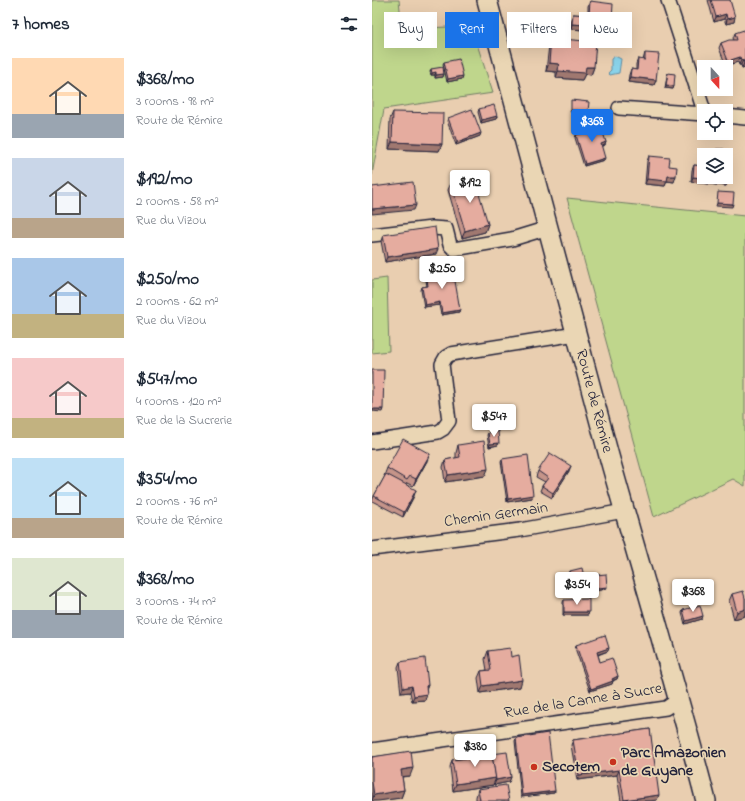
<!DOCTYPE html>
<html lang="en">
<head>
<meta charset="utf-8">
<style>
  :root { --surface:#fff; --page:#f6f6f7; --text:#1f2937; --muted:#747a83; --accent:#1a73e8 }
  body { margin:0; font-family:"Indie Flower",sans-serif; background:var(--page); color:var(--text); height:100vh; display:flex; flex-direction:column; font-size:15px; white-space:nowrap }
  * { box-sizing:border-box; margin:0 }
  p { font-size:13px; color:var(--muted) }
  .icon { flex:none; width:22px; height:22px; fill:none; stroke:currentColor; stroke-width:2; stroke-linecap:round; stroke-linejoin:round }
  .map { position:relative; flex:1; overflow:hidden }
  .panel { display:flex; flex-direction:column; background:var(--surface); width:372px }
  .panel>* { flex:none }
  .banner { position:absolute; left:12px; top:12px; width:301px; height:36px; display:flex; gap:8px }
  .needle { width:26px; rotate:159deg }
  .controls { position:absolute; left:325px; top:60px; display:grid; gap:8px }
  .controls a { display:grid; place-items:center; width:36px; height:36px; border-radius:0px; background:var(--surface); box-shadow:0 4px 16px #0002; font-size:20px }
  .price { position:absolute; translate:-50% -34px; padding:0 9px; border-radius:4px; background:#fff; color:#222; font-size:13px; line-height:26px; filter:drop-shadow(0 1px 2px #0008) }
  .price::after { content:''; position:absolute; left:50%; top:24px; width:12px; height:9px; margin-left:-6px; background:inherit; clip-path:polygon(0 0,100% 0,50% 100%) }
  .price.selected { background:var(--accent); color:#fff }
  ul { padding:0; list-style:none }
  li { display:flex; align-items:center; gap:12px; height:100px; padding:0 12px }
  li span { display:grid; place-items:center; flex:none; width:112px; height:80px; border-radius:0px; color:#555 }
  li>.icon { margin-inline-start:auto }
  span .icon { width:48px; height:48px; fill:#fffc; stroke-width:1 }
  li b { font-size:17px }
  h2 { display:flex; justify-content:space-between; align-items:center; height:48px; padding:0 12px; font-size:17px }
  .tag { padding:0 14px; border-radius:0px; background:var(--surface); box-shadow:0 4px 16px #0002; font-size:14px; line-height:36px }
  .tag.selected { background:var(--accent); color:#fff }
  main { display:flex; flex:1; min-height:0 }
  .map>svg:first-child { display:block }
  .green { fill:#bfd68c; stroke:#707c64 }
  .water { fill:#89d2e9; stroke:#608ca3 }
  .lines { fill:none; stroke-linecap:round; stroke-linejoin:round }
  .minor-casing { stroke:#22223b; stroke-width:16 }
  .secondary-casing { stroke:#22223b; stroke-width:22 }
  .minor { stroke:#ead6b4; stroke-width:13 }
  .secondary { stroke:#ead6b4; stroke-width:19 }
  .wall { fill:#c59489; stroke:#22223b }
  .shaded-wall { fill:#a0786f; stroke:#22223b }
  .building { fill:#e5ac9f; stroke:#22223b }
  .poi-dot { fill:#c8321e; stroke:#ead6b4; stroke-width:1.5 }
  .labels { text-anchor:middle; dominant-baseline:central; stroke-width:3.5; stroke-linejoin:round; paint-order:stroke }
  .street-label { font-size:16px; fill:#22223b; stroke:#ead6b4 }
  .poi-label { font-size:16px; font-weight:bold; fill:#22223b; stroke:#ead6b4; text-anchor:start }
</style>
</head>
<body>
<main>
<section class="panel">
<h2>7 homes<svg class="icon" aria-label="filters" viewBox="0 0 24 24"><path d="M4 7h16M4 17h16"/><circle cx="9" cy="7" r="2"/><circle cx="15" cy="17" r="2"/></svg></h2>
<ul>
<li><span style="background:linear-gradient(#ffd9b3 70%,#9aa5b1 0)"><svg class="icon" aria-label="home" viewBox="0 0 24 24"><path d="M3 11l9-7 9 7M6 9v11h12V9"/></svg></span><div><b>$368/mo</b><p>3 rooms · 98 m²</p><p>Route de Rémire</p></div></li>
<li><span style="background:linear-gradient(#c9d6e8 75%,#b9a48a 0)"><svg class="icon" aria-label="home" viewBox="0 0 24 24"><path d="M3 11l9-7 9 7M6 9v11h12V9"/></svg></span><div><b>$192/mo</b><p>2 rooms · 58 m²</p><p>Rue du Vizou</p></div></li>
<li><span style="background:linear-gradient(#a9c7e8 70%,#c2b280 0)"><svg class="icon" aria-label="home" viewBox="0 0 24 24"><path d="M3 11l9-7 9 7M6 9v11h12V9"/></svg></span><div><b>$250/mo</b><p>2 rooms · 62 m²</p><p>Rue du Vizou</p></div></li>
<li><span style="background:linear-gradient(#f6c9c9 75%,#c2b280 0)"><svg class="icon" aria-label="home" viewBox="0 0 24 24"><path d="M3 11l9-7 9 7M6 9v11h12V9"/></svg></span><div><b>$547/mo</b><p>4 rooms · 120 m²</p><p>Rue de la Sucrerie</p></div></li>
<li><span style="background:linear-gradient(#bfe0f5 75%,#b9a48a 0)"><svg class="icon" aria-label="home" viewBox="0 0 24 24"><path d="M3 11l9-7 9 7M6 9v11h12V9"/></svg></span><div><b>$354/mo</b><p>2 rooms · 76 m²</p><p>Route de Rémire</p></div></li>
<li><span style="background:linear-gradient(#dfe7d0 65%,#9aa5b1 0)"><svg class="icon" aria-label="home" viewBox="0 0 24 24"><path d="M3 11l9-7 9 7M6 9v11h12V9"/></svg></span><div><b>$368/mo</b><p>3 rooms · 74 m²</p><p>Route de Rémire</p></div></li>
</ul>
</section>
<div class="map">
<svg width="373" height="801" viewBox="0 0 373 801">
  <rect width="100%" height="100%" fill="#e9ceb0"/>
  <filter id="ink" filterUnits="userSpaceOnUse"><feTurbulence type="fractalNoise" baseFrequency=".025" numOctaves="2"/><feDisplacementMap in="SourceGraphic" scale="8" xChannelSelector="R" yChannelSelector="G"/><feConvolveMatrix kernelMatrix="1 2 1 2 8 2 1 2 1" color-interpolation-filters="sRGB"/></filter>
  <g filter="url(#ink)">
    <!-- green -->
    <g class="green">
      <path d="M0 0H27L30 29 99 26 121 93 12 109 0 175Z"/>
      <path d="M195 198 373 216V486L361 479 282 517Z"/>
      <path d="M15 278 17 351 0 353V280Z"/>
    </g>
    <!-- water -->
    <path class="water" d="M243 56 249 59 247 73 238 75 236 73 239 70V59Z"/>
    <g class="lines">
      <!-- minor casing -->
      <g class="minor-casing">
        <g id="minor">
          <path d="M296 0 332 111"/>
          <path d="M247 108 332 114"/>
          <path d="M354 116 373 118"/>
          <path d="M0 235 60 228 74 229 78 245 82 249 140 239 176 228"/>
          <path d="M0 442 66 432 71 429 77 421 70 364 74 357 79 354 204 334"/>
          <path d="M0 549 148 530 252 511"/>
          <path d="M0 750 294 708 307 699"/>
        </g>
      </g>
      <!-- secondary casing -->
      <g class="secondary-casing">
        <path id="secondary" d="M115 0C157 152 195 304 237 456 269 571 304 685 334 801"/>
      </g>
      <!-- minor -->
      <use href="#minor" class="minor"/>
      <!-- secondary -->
      <use href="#secondary" class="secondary"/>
    </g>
    <!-- wall -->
    <g class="wall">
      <path d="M336 0H358L362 22 354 24 352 19 342 22Z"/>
      <path d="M218 1 240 20 252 33 237 34V32L199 29V19L201 14 216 15V6Z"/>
      <path d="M363 33 373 35V67L370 68 369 65H367L366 62 359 64 358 67 355 68 347 48 349 43 362 40 361 38Z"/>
      <path d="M179 38 222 67 219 75 213 74 210 80 184 78V72L174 71 177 45Z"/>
      <path d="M273 53 284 80 282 85 256 82 257 75 259 69 264 70V64L266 59 271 60Z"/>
      <path d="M72 62 90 79 75 82 71 64Z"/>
      <path d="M59 69 72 74 71 77 63 78V75H59L58 72Z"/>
      <path d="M296 73 302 86 301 89 293 88 295 76Z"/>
      <path d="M107 109 125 116 124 119 109 123 106 112Z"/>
      <path d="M21 112 70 144 67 151 17 149 18 119Z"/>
      <path d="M76 118 108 136 84 145 75 121Z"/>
      <path d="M211 128 234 142 233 145 229 146 232 160 212 166 203 138 204 135 211 133 210 130Z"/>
      <path d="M332 155 356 181 354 186 319 182 320 170 322 165 329 166 330 160Z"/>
      <path d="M277 156 297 166 302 182 295 181 293 186 273 184 275 161Z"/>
      <path d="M79 183 116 224 113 232 90 238 76 190Z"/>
      <path d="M11 235 64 254 13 262 9 241Z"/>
      <path d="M54 272 80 281 87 312 69 315 67 305 52 307 49 290 50 287 55 286 53 275Z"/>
      <path d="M116 433 127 443 126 445 117 447 115 435Z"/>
      <path d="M86 445 113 476 73 482 71 467 73 460 84 458V453Z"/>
      <path d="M130 459 160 498 135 502 129 461Z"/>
      <path d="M55 461 41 486 35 483 34 485 42 496 31 517 0 501 2 496 13 476H12L15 468Z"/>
      <path d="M166 471H197L180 498 168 491 170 486 173 482 164 477Z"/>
      <path d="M198 571 215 589 214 579 215 576 235 587 234 589 216 592 215 591V593L203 596 200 585 197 586 195 579 196 576H198L197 573Z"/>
      <path d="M360 594 373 598V616L362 619 357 601Z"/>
      <path d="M192 600 217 612 216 615H191V602Z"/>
      <path d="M311 610 330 619 313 624 310 613Z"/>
      <path d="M204 645 236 651 226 655 228 662 246 676 245 679 241 681 240 684 218 691 203 648Z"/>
      <path d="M116 651 139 657 148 687 108 693 106 678 109 671 115 670 113 659Z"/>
      <path d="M28 662 56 685 54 690 55 694 53 700 40 701 38 692 29 693 26 667Z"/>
      <path d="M278 729 285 800 279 801H249L245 775 205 780 199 745 201 740Z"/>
      <path d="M144 738 183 791 182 793 149 797 143 741Z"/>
      <path d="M100 752 120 755 139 777 137 782 122 785V783L121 785 81 791 78 767 80 760 99 757Z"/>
      <path d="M0 757 38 776 30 777 32 790 29 798 0 801Z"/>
      <path d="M106 789 137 801 104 800V797Z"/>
    </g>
    <!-- shaded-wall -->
    <g class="shaded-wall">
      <path d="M354 14 352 19 342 22 344 17Z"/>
      <path d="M363 17 362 22 354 24 355 19Z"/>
      <path d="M200 24 239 27 237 32 199 29Z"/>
      <path d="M254 28 252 33 237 34 238 29Z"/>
      <path d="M368 57 366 62 359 64 358 67 355 68 359 60Z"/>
      <path d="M369 60H371L369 65H367Z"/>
      <path d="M373 62V67L370 68 372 63Z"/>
      <path d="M177 63 187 64 184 72 174 71Z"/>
      <path d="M214 67H222L219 75 213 74 210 80 184 78 186 71Z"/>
      <path d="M64 72 63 75H59L60 73Z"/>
      <path d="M72 74 71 77 63 78 64 75Z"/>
      <path d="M91 76 90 79 75 82 76 79Z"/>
      <path d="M258 77 284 80 282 85 256 82Z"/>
      <path d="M294 85 302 86 301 89 293 88Z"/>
      <path d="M199 110 216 111 215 114 198 112Z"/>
      <path d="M125 116 124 119 109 123 110 120Z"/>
      <path d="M109 133 108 136 84 145 85 142Z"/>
      <path d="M20 142 70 144 67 151 17 149Z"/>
      <path d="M234 142 233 145 228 147 229 144Z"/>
      <path d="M233 158 232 160 212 166 213 164Z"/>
      <path d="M296 176H304L302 182 295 181 293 186 273 184 275 179Z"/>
      <path d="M321 177 356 181 354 186 319 182Z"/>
      <path d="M345 203 361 204 360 207 344 206Z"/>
      <path d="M44 205 42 210 0 214V209Z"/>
      <path d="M116 224 113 232 90 238 93 231Z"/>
      <path d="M66 249 64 254 13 262 15 257Z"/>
      <path d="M68 302 67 305 52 307 53 305Z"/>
      <path d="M88 310 87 312 69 315 70 313Z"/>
      <path d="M0 409H11L10 412 0 411Z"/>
      <path d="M127 443 126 445 117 447 118 444Z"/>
      <path d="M58 454 55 461 41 486 44 479Z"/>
      <path d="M199 466 197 471 180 498 181 493Z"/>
      <path d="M116 469 113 476 73 482 76 475Z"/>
      <path d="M44 490 42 496 31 517 32 512Z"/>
      <path d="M161 495 160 498 135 502 136 499Z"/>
      <path d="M201 583 200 585 197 586V584Z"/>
      <path d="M235 587 234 589 216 592 217 589Z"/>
      <path d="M215 590V593L203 596 204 593Z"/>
      <path d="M373 609V616L362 619 365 612Z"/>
      <path d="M192 612H217L216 615H191Z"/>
      <path d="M331 616 330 619 313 624 314 621Z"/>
      <path d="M237 648 236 651 224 655 225 652Z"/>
      <path d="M246 676 245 679 239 681 240 679Z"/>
      <path d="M150 680 148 687 108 693 111 686Z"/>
      <path d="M241 681 240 684 218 691 219 689Z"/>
      <path d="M56 685 54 690V686Z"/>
      <path d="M40 686 38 692 29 693 31 688Z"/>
      <path d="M55 694 53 700 40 701 42 696Z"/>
      <path d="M41 768 38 776 26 777 29 770Z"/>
      <path d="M247 770 245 775 205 780 207 775Z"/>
      <path d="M139 777 137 782 122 785 124 780Z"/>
      <path d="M124 778 121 785 81 791 84 784Z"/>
      <path d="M32 790 29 798 6 801H0L2 795Z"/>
      <path d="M183 791 182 793 149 797 150 795Z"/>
      <path d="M287 795 285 800 279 801H251L252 800Z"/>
    </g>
    <!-- building -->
    <g class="building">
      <path d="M339 0H358L363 17 355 19 354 14 344 17Z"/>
      <path d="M218 1 241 4 240 20 254 21V28L238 29 239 27 200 24 201 14 217 15Z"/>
      <path d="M372 30 373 35V62L372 63 371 60H369L368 57 359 60 360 62 357 63 349 43 357 40H365L363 33Z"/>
      <path d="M179 38 224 42 222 67H214L213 73 186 71 187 64 177 63Z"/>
      <path d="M273 53 287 54 284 80 258 77 259 69 265 70 266 59 273 60Z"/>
      <path d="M87 59 91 76 76 79 72 62Z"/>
      <path d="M71 67 72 74 64 75V72L60 73 59 69Z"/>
      <path d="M296 73 303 74 302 86 294 85Z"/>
      <path d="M199 100 217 102 216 111 199 110Z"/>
      <path d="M122 105 125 116 110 120 107 109Z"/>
      <path d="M100 109 109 133 85 142 76 118Z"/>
      <path d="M21 112 71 113 70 144 20 142Z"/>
      <path d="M228 123 234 142 229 144 233 158 213 164 204 135 212 133 211 128Z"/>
      <path d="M344 149H352L351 155H343Z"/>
      <path d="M332 155V177H354V171H357L356 181 321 177 322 165 331 166 332 155H334Z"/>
      <path d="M277 156 298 158 297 166 305 167 304 176H296L295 181 275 179Z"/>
      <path d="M102 176 116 224 93 231 79 183Z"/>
      <path d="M41 182 44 205 0 209V187Z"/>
      <path d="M346 192 362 193 361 204 345 203Z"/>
      <path d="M63 227 66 249 15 257 11 235Z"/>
      <path d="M79 268 80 281H83L88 310 70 313 68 302 53 305 50 287 56 286 54 272Z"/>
      <path d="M0 370H12L11 409H0Z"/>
      <path d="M126 431 127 443 118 444 116 433Z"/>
      <path d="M31 439 58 454 44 479 38 476 35 480 15 468Z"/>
      <path d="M112 441 116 469 76 475 73 460 88 457 86 445Z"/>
      <path d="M178 453 199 466 181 493 170 486 176 478 166 471Z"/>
      <path d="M156 455 161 495 136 499 130 459Z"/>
      <path d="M14 474 44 490 32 512 2 496Z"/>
      <path d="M210 568 215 590 204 593 201 583 197 584 196 576 199 575 198 571Z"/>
      <path d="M234 574 235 587 217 589 215 576Z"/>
      <path d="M371 591 373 598V609L365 612 360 594Z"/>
      <path d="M217 599V612H192V600Z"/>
      <path d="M328 605 331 616 314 621 311 610Z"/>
      <path d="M233 635 237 648 225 652 228 662 240 658 246 676 240 679 241 681 219 689 204 645Z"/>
      <path d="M138 648 139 657 147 655 150 680 111 686 109 671 119 670 116 651Z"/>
      <path d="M53 658 56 685 54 686 55 694 42 696 40 686 31 688 28 662Z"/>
      <path d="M278 729 287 795 252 800 247 770 207 775 201 740Z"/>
      <path d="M176 733 183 791 150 795 144 738Z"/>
      <path d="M119 749 124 778 84 784 80 760 101 757 100 752Z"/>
      <path d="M39 751 41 768 29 770 32 790 2 795 0 782V757Z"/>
      <path d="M135 752 139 777 124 780 120 754Z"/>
      <path d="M134 785 137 801H100L108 800 106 789Z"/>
    </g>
  </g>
  <!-- markers -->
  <g class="poi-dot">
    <circle cx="241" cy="762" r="4"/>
    <circle cx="162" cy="767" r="4"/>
  </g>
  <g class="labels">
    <!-- street labels -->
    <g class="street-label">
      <text transform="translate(222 401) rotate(75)">Route de Rémire</text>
      <text transform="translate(124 515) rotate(-8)">Chemin Germain</text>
      <text transform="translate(211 701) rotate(-9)">Rue de la Canne à Sucre</text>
    </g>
    <!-- poi labels -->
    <g class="poi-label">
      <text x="249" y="753">Parc Amazonien<tspan x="249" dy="18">de Guyane</tspan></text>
      <text x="170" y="767">Secotem</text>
    </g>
  </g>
</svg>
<div class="controls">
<a><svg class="needle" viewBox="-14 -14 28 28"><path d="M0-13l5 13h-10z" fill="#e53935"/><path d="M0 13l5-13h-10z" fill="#747a83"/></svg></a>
<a><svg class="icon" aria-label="locate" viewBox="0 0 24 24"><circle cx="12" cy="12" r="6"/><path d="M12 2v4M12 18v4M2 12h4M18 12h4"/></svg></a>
<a><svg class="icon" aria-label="layers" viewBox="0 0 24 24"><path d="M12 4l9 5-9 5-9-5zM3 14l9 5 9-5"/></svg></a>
</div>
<b class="price selected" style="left:220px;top:143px">$368</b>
<b class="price" style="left:98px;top:204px">$192</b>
<b class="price" style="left:70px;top:290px">$250</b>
<b class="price" style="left:122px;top:438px">$547</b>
<b class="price" style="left:205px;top:606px">$354</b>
<b class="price" style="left:321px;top:613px">$368</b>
<b class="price" style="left:103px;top:768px">$380</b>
<div class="banner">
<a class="tag">Buy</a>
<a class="tag selected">Rent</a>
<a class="tag">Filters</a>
<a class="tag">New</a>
</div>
</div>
</main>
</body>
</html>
